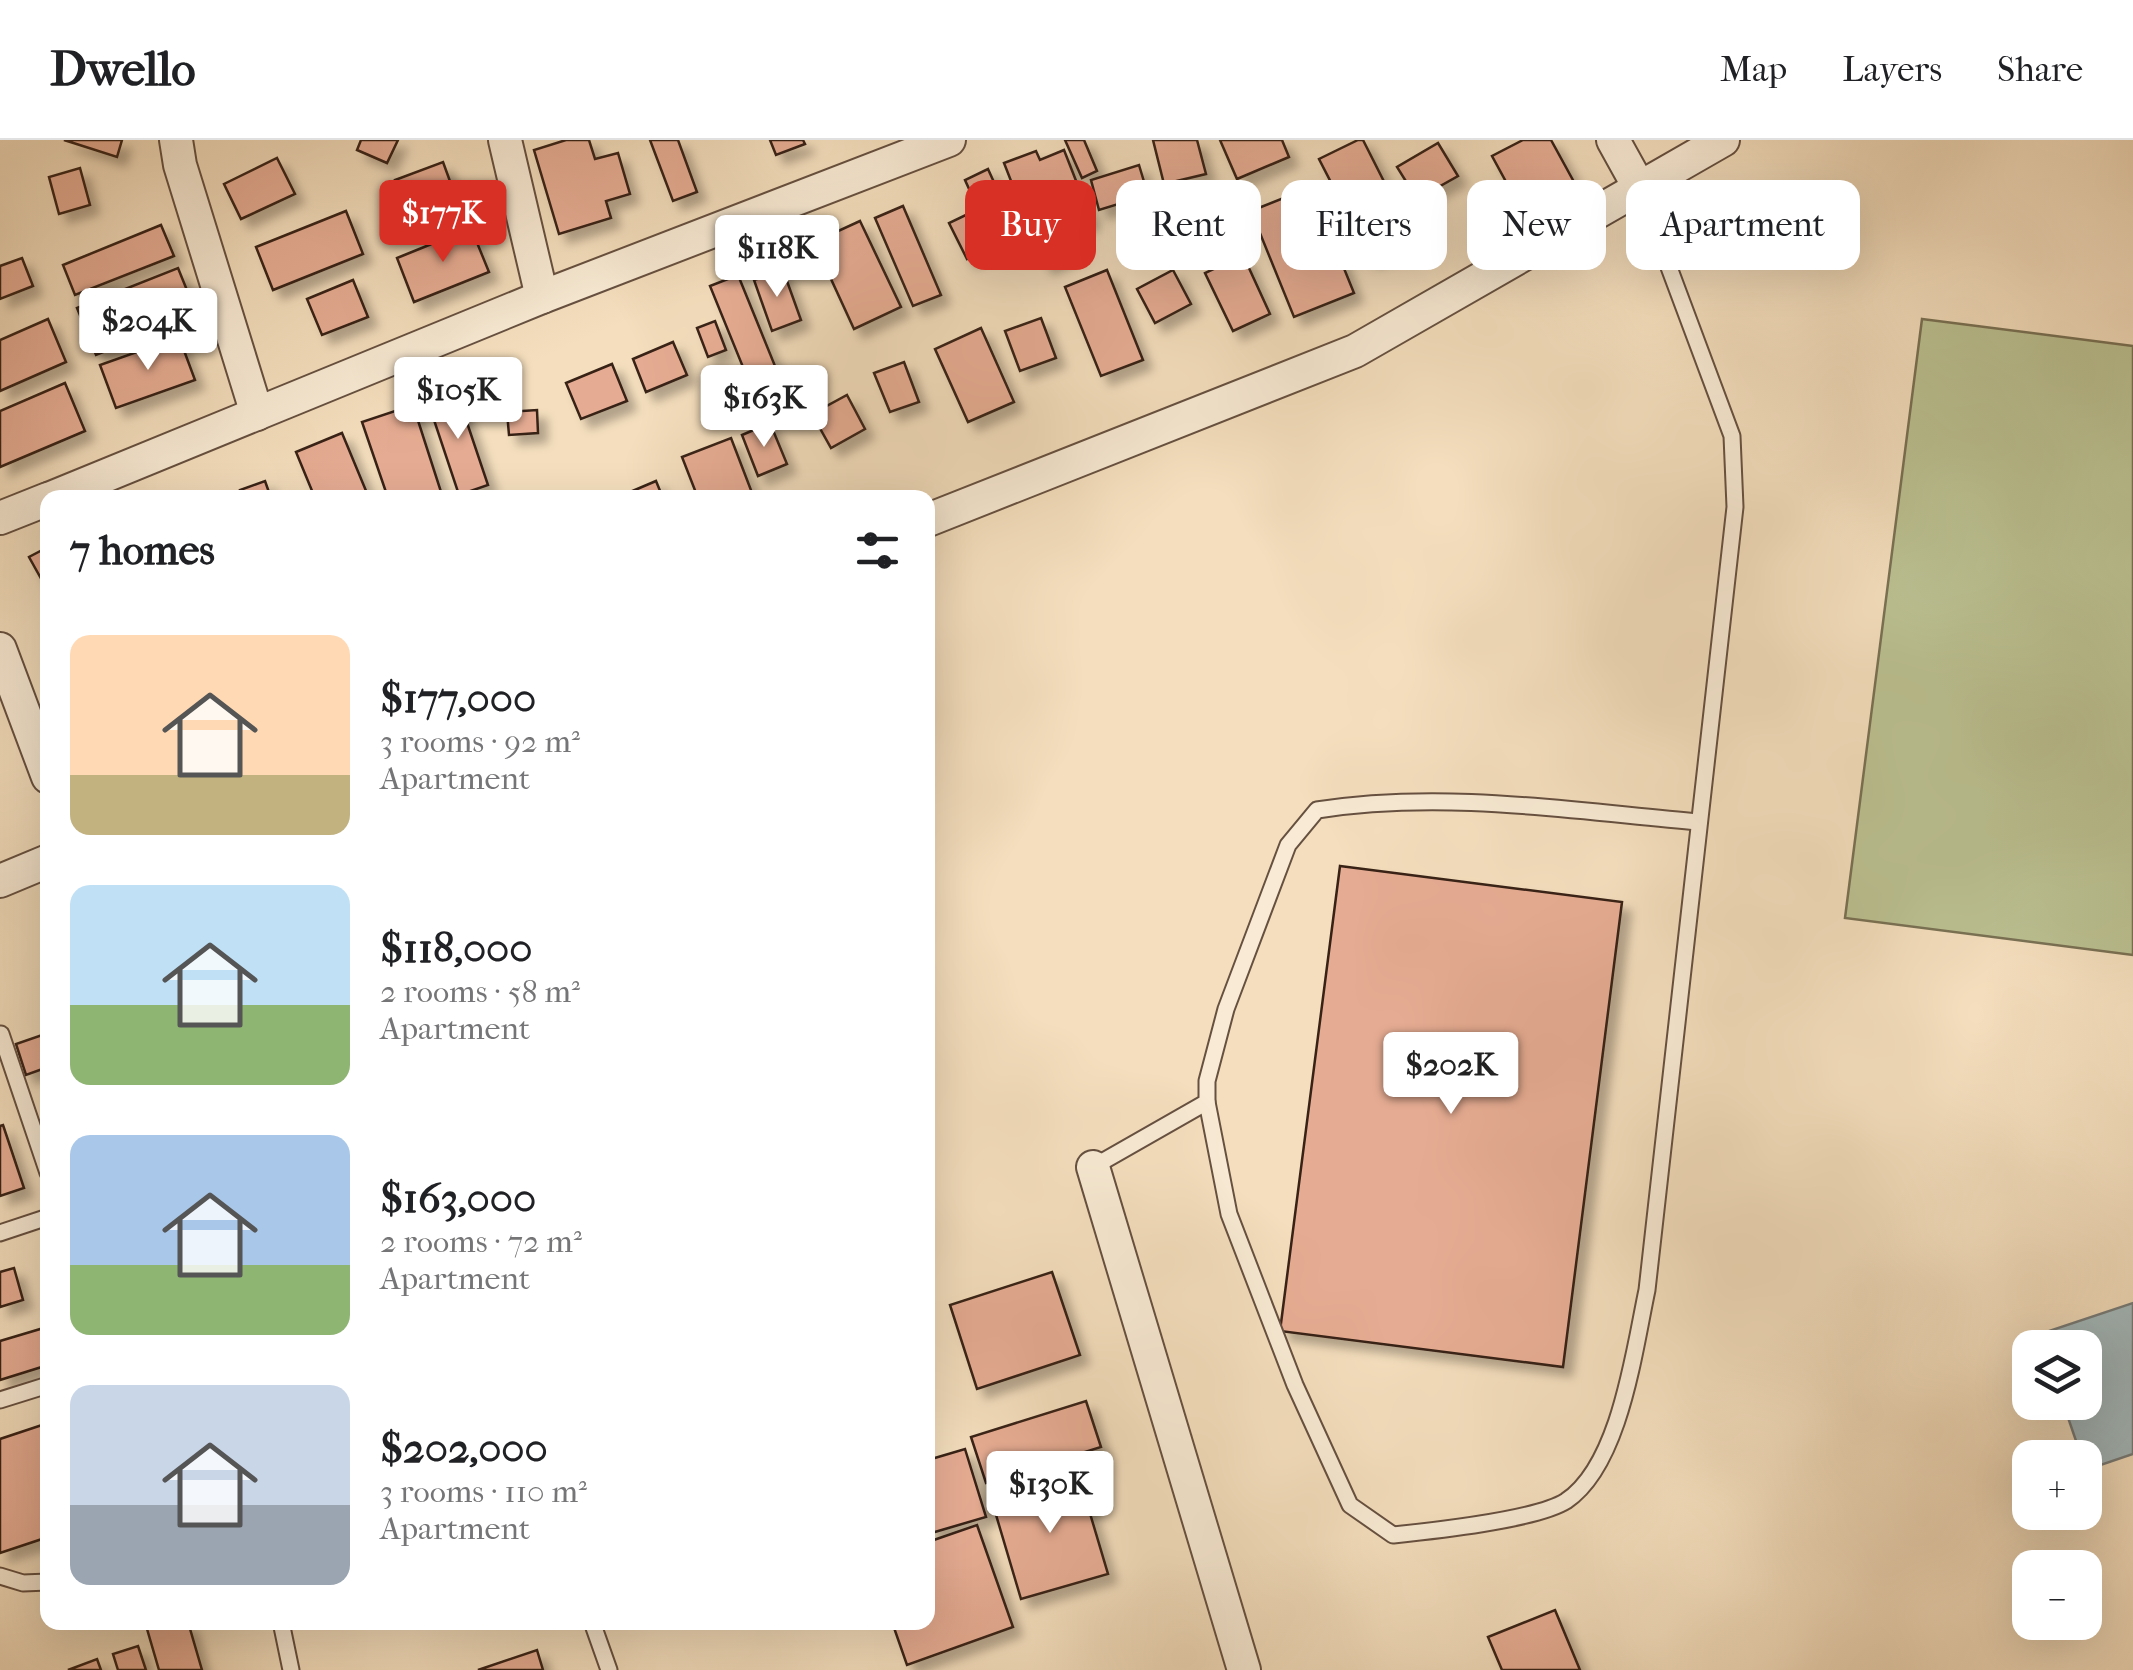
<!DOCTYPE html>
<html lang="en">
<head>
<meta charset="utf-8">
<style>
  :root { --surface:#fff; --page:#f6f6f6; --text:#202124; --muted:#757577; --line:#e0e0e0; --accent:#d93025 }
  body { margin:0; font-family:"IM FELL French Canon",serif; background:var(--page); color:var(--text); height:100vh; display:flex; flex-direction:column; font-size:38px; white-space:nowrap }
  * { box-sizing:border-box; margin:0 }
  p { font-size:32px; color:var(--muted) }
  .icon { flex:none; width:55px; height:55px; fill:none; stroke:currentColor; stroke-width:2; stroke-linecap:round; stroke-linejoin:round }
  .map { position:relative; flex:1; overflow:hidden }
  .drawer { position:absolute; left:40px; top:350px; width:895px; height:1140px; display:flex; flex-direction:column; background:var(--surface); border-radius:20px; box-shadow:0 10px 40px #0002 }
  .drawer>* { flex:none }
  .banner { position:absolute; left:965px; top:40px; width:950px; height:90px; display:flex; gap:20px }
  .buttons { position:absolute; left:2012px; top:1190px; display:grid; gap:20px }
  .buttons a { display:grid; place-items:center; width:90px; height:90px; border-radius:20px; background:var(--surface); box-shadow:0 10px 40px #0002; font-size:50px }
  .price { position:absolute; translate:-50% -85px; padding:0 22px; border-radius:10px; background:#fff; color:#222; font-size:32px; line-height:65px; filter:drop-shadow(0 2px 5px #0008) }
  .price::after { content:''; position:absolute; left:50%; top:60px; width:30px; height:22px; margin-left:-15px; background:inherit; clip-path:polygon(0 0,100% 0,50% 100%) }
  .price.on { background:var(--accent); color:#fff }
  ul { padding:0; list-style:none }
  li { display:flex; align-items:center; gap:30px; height:250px; padding:0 30px }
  li span { display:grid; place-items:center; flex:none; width:280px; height:200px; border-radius:20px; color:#555 }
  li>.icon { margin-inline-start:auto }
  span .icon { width:120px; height:120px; fill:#fffc; stroke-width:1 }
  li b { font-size:42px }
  h2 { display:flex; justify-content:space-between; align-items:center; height:120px; padding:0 30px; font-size:42px }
  .tag { padding:0 35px; border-radius:20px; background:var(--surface); box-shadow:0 10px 40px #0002; font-size:35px; line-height:90px }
  .tag.on { background:var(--accent); color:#fff }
  header { display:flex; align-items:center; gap:60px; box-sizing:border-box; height:140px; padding:0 50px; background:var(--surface); border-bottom:2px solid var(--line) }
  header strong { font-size:48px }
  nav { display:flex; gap:55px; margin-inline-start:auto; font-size:35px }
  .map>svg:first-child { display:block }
  .green { fill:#bbc192; stroke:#797154; stroke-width:2.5 }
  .water { fill:#a2b9bd; stroke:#777c7a; stroke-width:2.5 }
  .building { fill:#e6ac93; stroke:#372116; stroke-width:2.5; filter:url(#shadow) }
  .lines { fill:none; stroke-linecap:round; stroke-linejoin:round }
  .lane-casing { stroke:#665040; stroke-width:19 }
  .street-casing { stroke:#665040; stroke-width:36 }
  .lane { stroke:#f8ead4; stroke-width:15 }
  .street { stroke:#f8ead4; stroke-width:32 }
</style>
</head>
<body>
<header>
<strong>Dwello</strong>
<nav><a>Map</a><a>Layers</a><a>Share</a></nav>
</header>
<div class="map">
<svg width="2133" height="1530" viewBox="0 0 2133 1530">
  <defs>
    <filter id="shadow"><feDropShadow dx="9" dy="9" stdDeviation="5" flood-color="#0004"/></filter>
  </defs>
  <rect width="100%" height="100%" fill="#f4debd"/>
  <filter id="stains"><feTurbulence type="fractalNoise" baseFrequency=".002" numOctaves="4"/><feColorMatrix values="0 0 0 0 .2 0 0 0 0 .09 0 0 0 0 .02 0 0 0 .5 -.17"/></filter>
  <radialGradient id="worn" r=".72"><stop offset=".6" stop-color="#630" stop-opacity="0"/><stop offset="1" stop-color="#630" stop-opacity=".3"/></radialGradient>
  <!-- green -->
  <path class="green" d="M1922 179 2133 206V815L1845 778Z"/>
  <!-- water -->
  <path class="water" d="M2133 1163V1314L2086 1330 2063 1263 2085 1262V1208L2044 1207 2040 1194Z"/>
  <!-- building -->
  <g class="building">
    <path d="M64 0H122L117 17Z"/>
    <path d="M361 0H398L387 23 357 10Z"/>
    <path d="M566 0H589L595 19 618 13 630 54 606 61 611 78 559 94 534 10Z"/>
    <path d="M650 0H678L697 52 673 61Z"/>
    <path d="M770 0H803L805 4 776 15Z"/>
    <path d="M1065 0H1084L1097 31 1082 38Z"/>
    <path d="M1153 0H1197L1206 34 1164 44Z"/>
    <path d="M1220 0H1282L1289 17 1237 39Z"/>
    <path d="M1358 0H1363L1412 97 1370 118 1319 19Z"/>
    <path d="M1523 0H1551L1574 42 1522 71 1492 16Z"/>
    <path d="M1438 3 1458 36 1417 59 1397 27Z"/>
    <path d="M1064 10 1091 79 1067 88 1077 111 1044 125 1004 23 1036 11 1040 20Z"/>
    <path d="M277 18 295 54 241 79 224 44Z"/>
    <path d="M443 22 459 66 411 84 395 40Z"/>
    <path d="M1139 25 1148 55 1099 70 1091 40Z"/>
    <path d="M80 28 90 65 59 74 49 37Z"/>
    <path d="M988 29 1017 93 994 104 965 40Z"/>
    <path d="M1311 47 1354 153 1294 177 1251 71Z"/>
    <path d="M903 66 941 155 913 166 875 78Z"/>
    <path d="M346 71 363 114 273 150 256 107Z"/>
    <path d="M970 73 987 109 967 119 949 83Z"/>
    <path d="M860 81 901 167 854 189 814 102Z"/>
    <path d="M161 85 174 116 75 155 63 125Z"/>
    <path d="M471 88 489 132 414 162 397 118Z"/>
    <path d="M1243 115 1270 174 1233 191 1205 133Z"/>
    <path d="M22 118 33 146 0 159V126Z"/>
    <path d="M178 128 197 175 96 215 77 168Z"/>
    <path d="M783 130 801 180 772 191 754 140Z"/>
    <path d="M1107 130 1143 220 1101 236 1065 147Z"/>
    <path d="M1173 130 1191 164 1155 183 1137 149Z"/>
    <path d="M738 135 775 226 747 237 710 146Z"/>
    <path d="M353 140 368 177 322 195 307 159Z"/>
    <path d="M1041 178 1056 218 1020 231 1005 191Z"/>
    <path d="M48 179 66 222 0 251V200Z"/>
    <path d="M715 181 726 210 708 217 697 188Z"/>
    <path d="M981 188 1014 262 968 282 935 209Z"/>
    <path d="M179 197 195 240 116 268 100 225Z"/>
    <path d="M673 202 687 235 646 252 633 219Z"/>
    <path d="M904 222 919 262 890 272 874 233Z"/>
    <path d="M612 224 627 261 581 279 566 243Z"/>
    <path d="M65 243 85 291 0 327V271Z"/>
    <path d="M456 250 488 345 459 355 427 259Z"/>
    <path d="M847 255 865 289 831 308 812 274Z"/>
    <path d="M413 265 443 358H388L362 282Z"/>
    <path d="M537 270 538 293 509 295 507 272Z"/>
    <path d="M770 283 787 324 758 336 742 295Z"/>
    <path d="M342 293 369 358H315L296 312Z"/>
    <path d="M731 298 754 358H698L682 317Z"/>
    <path d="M265 341 271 358H242L240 350Z"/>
    <path d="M656 341 663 358H616Z"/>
    <path d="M48 407V451L29 417Z"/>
    <path d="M1340 726 1622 762 1563 1227 1280 1191Z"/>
    <path d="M48 893V927L26 935 16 904Z"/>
    <path d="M3 985 24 1048 0 1056V986Z"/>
    <path d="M14 1128 23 1160 0 1167V1132Z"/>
    <path d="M1052 1132 1080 1215 977 1249 950 1165Z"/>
    <path d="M47 1187 48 1225 0 1240V1201Z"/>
    <path d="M1086 1261 1101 1307 986 1343 971 1297Z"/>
    <path d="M48 1283V1397L0 1413V1299Z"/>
    <path d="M965 1309 986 1377 928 1394V1320Z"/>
    <path d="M1078 1333 1108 1434 1021 1459 991 1358Z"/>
    <path d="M977 1385 1013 1487 907 1525 892 1482H928V1402Z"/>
    <path d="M1555 1470 1580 1530H1502L1488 1497Z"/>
    <path d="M145 1482H188L202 1530H159Z"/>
    <path d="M138 1506 146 1530H118L113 1514Z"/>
    <path d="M537 1510 543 1530H478Z"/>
    <path d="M97 1519 101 1530H68Z"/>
  </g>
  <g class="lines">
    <!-- lane casing -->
    <g class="lane-casing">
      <g id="lane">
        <path d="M1 894 48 1033"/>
        <path d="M1207 962 1229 1074 1295 1245 1350 1365 1393 1395C1431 1391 1536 1380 1566 1361 1620 1325 1634 1211 1647 1150L1735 367 1732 296 1639 47"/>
        <path d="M1093 1027 1207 962V941L1226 869 1288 705 1317 670C1443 650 1573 671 1699 682"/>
        <path d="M0 1093 48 1077"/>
        <path d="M0 1260 48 1245"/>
        <path d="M0 1436 23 1443 48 1442"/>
        <path d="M281 1482 291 1530"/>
        <path d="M592 1482 609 1530"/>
      </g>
    </g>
    <!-- street casing -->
    <g class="street-casing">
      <g id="street">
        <path d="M176 0 180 25 257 274"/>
        <path d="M505 0 542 157"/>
        <path d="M1613 0 1639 47"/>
        <path d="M51 358 542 157 949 0"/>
        <path d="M0 378 48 359"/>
        <path d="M928 380 1355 211 1723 0"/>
        <path d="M0 509 48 637"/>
        <path d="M0 741 48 721"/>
        <path d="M1093 1027 1244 1530"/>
      </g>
    </g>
    <!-- lane -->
    <use href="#lane" class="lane"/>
    <!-- street -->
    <use href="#street" class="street"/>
  </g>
  <rect width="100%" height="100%" filter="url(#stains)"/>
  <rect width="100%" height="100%" fill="url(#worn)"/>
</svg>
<div class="buttons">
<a><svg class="icon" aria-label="layers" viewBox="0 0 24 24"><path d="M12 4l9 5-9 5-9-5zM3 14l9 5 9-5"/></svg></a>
<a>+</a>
<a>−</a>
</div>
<b class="price on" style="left:443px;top:125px">$177K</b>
<b class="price" style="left:777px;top:160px">$118K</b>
<b class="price" style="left:148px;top:233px">$204K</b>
<b class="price" style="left:458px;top:302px">$105K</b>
<b class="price" style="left:764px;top:310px">$163K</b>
<b class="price" style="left:1451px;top:977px">$202K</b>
<b class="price" style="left:1050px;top:1396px">$130K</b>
<div class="banner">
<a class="tag on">Buy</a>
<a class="tag">Rent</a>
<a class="tag">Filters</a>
<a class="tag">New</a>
<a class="tag">Apartment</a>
</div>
<section class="drawer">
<h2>7 homes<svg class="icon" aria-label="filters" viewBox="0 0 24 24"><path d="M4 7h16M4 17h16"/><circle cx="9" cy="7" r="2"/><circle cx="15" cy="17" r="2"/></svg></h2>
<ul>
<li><span style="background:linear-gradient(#ffd9b3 70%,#c2b280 0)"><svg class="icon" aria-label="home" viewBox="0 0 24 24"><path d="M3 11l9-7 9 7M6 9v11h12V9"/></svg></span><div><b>$177,000</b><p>3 rooms · 92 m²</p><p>Apartment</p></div></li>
<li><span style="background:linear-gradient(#bfe0f5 60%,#8fb573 0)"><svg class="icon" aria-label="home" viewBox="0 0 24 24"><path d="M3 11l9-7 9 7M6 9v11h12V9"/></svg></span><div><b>$118,000</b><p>2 rooms · 58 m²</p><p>Apartment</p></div></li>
<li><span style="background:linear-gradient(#a9c7e8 65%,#8fb573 0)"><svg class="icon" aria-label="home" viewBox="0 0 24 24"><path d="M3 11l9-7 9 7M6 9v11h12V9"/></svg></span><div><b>$163,000</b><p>2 rooms · 72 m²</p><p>Apartment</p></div></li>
<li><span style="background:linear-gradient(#c9d6e8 60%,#9aa5b1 0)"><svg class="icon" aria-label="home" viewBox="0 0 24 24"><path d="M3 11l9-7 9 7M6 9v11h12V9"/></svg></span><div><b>$202,000</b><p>3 rooms · 110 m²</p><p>Apartment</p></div></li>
</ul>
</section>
</div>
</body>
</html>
